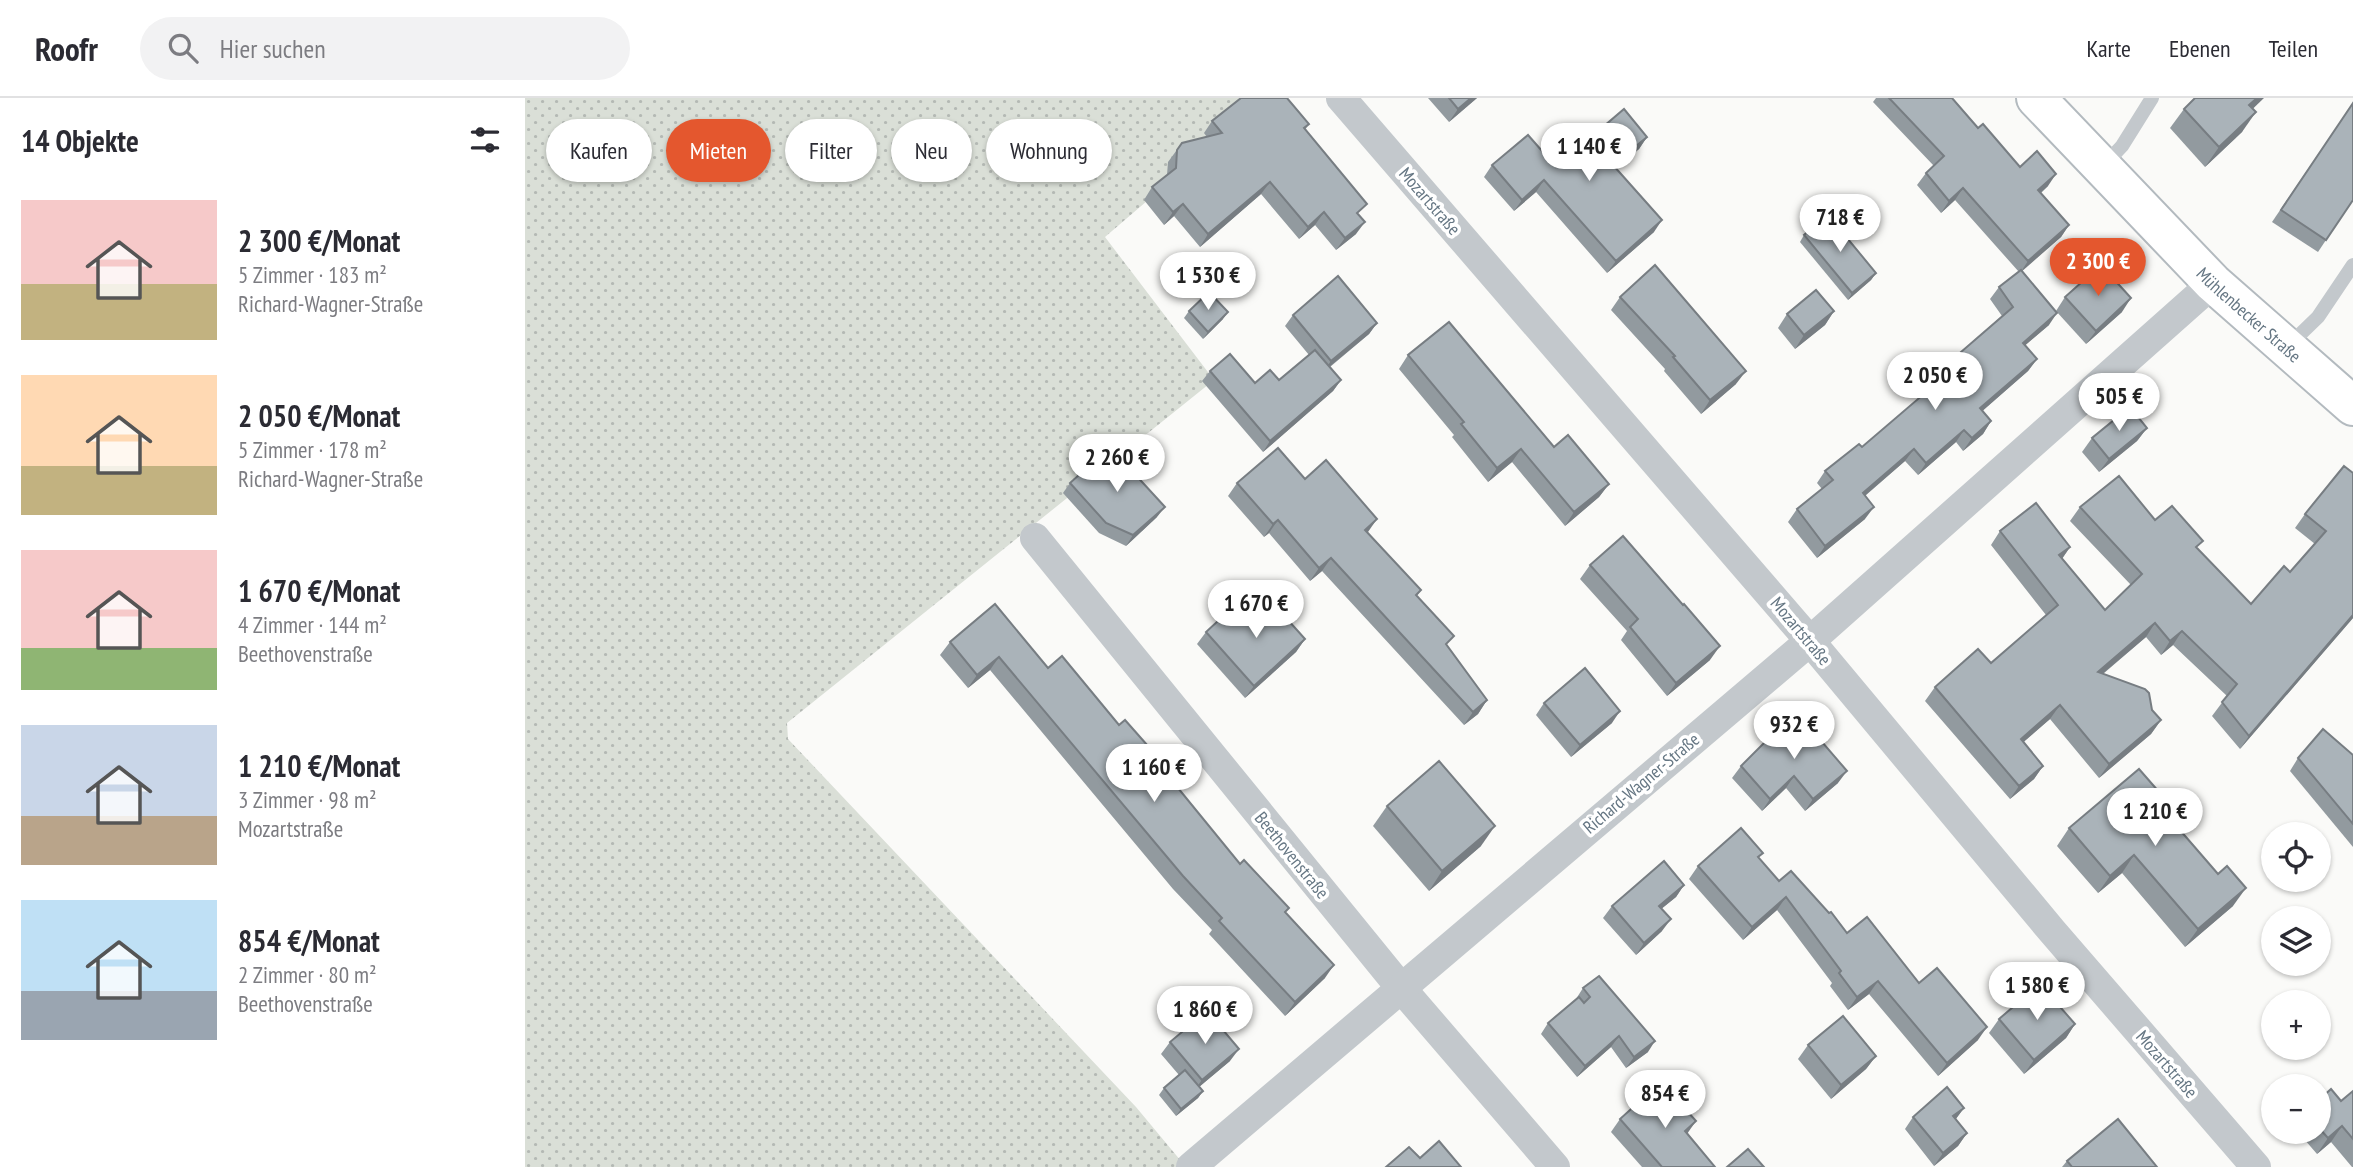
<!DOCTYPE html>
<html lang="de">
<head>
<meta charset="utf-8">
<style>
  :root { --surface:#fff; --page:#f2f2f3; --text:#2b2b33; --muted:#7c7c81; --line:#e1e1e2; --accent:#e4572e }
  body { margin:0; font-family:"PT Sans Narrow",sans-serif; background:var(--page); color:var(--text); height:100vh; display:flex; flex-direction:column; font-size:26px; white-space:nowrap }
  * { box-sizing:border-box; margin:0 }
  p { font-size:23px; color:var(--muted) }
  .icon { flex:none; width:38px; height:38px; fill:none; stroke:currentColor; stroke-width:2; stroke-linecap:round; stroke-linejoin:round }
  .map { position:relative; flex:1; overflow:hidden }
  .details { display:flex; flex-direction:column; background:var(--surface); width:525px }
  .details>* { flex:none }
  .top-card { position:absolute; left:21px; top:21px; width:665px; height:63px; display:flex; gap:14px }
  .tools { position:absolute; left:1736px; top:724px; display:grid; gap:14px }
  .tools a { display:grid; place-items:center; width:70px; height:70px; border-radius:50%; background:var(--surface); box-shadow:0 2px 5px #0004; font-size:35px }
  .price { position:absolute; translate:-50% -60px; padding:0 16px; border-radius:24px; background:#fff; color:#222; font-size:23px; line-height:46px; filter:drop-shadow(0 2px 4px #0008) }
  .price::after { content:''; position:absolute; left:50%; top:42px; width:21px; height:16px; margin-left:-10px; background:inherit; clip-path:polygon(0 0,100% 0,50% 100%) }
  .price.current { background:var(--accent); color:#fff }
  ul { padding:0; list-style:none }
  li { display:flex; align-items:center; gap:21px; height:175px; padding:0 21px }
  li span { display:grid; place-items:center; flex:none; width:196px; height:140px; border-radius:0px; color:#555 }
  li>.icon { margin-inline-start:auto }
  span .icon { width:84px; height:84px; fill:#fffc; stroke-width:1 }
  li b { font-size:30px }
  h2 { display:flex; justify-content:space-between; align-items:center; height:84px; padding:0 21px; font-size:30px }
  .tag { padding:0 24px; border-radius:32px; background:var(--surface); box-shadow:0 2px 5px #0004; font-size:24px; line-height:63px }
  .tag.current { background:var(--accent); color:#fff }
  header { display:flex; align-items:center; gap:42px; box-sizing:border-box; height:98px; padding:0 35px; background:var(--surface); border-bottom:2px solid var(--line) }
  header strong { font-size:33px }
  nav { display:flex; gap:38px; margin-inline-start:auto; font-size:24px }
  .search { width:490px; height:63px; background:var(--page); display:flex; align-items:center; gap:18px; box-sizing:border-box; padding:0 24px; border-radius:38px; color:var(--muted); font-size:26px }
  main { display:flex; flex:1; min-height:0 }
  .map>svg:first-child { display:block }
  .grass { fill:url(#grass-dots) }
  .lines { fill:none; stroke-linecap:round; stroke-linejoin:round }
  .secondary-casing { stroke:#b3babf; stroke-width:42 }
  .lane { stroke:#c3c8cc; stroke-width:14 }
  .street { stroke:#c3c8cc; stroke-width:30 }
  .secondary { stroke:#fff; stroke-width:38 }
  .wall { fill:#929a9f }
  .shaded-wall { fill:#777d82 }
  .building { fill:#aab3b9; stroke:#777d82; stroke-width:2 }
  .labels { text-anchor:middle; dominant-baseline:central; stroke-width:7; stroke-linejoin:round; paint-order:stroke }
  .street-label { font-size:18px; fill:#657683; stroke:#fff }
</style>
</head>
<body>
<header>
<strong>Roofr</strong>
<div class="search"><svg class="icon" aria-label="search" viewBox="0 0 24 24"><circle cx="10" cy="10" r="6"/><path d="M15 15l6 6"/></svg>Hier suchen</div>
<nav><a>Karte</a><a>Ebenen</a><a>Teilen</a></nav>
</header>
<main>
<section class="details">
<h2>14 Objekte<svg class="icon" aria-label="filters" viewBox="0 0 24 24"><path d="M4 7h16M4 17h16"/><circle cx="9" cy="7" r="2"/><circle cx="15" cy="17" r="2"/></svg></h2>
<ul>
<li><span style="background:linear-gradient(#f6c9c9 60%,#c2b280 0)"><svg class="icon" aria-label="home" viewBox="0 0 24 24"><path d="M3 11l9-7 9 7M6 9v11h12V9"/></svg></span><div><b>2 300 €/Monat</b><p>5 Zimmer · 183 m²</p><p>Richard-Wagner-Straße</p></div></li>
<li><span style="background:linear-gradient(#ffd9b3 65%,#c2b280 0)"><svg class="icon" aria-label="home" viewBox="0 0 24 24"><path d="M3 11l9-7 9 7M6 9v11h12V9"/></svg></span><div><b>2 050 €/Monat</b><p>5 Zimmer · 178 m²</p><p>Richard-Wagner-Straße</p></div></li>
<li><span style="background:linear-gradient(#f6c9c9 70%,#8fb573 0)"><svg class="icon" aria-label="home" viewBox="0 0 24 24"><path d="M3 11l9-7 9 7M6 9v11h12V9"/></svg></span><div><b>1 670 €/Monat</b><p>4 Zimmer · 144 m²</p><p>Beethovenstraße</p></div></li>
<li><span style="background:linear-gradient(#c9d6e8 65%,#b9a48a 0)"><svg class="icon" aria-label="home" viewBox="0 0 24 24"><path d="M3 11l9-7 9 7M6 9v11h12V9"/></svg></span><div><b>1 210 €/Monat</b><p>3 Zimmer · 98 m²</p><p>Mozartstraße</p></div></li>
<li><span style="background:linear-gradient(#bfe0f5 65%,#9aa5b1 0)"><svg class="icon" aria-label="home" viewBox="0 0 24 24"><path d="M3 11l9-7 9 7M6 9v11h12V9"/></svg></span><div><b>854 €/Monat</b><p>2 Zimmer · 80 m²</p><p>Beethovenstraße</p></div></li>
</ul>
</section>
<div class="map">
<svg width="1828" height="1069" viewBox="0 0 1828 1069">
  <defs>
    <pattern id="grass-dots" width="8" height="8" patternUnits="userSpaceOnUse" patternTransform="scale(1.75)"><rect width="8" height="8" fill="#dadfd7"/><path d="M2 2h.1M6 6h.1" fill="none" stroke="#b4b9b4" stroke-width="1.8" stroke-linecap="round"/></pattern>
  </defs>
  <rect width="100%" height="100%" fill="#fafaf8"/>
  <!-- grass -->
  <path class="grass" d="M0 0H742L580 139 689 282 262 625 263 641 611 1009 661 1069H0Z"/>
  <g class="lines">
    <!-- secondary casing -->
    <g class="secondary-casing">
      <g id="secondary">
        <path id="s1" d="M1511 0 1688 185 1828 308"/>
      </g>
    </g>
    <!-- lane -->
    <g class="lane">
      <path d="M1579 67 1597 48 1627 0"/>
      <path d="M1762 249 1793 219 1828 167"/>
    </g>
    <!-- street -->
    <g class="street">
      <path d="M816 0 1285 543 1527 833 1731 1069"/>
      <path d="M510 440 876 890 1030 1069"/>
      <path d="M666 1069 1285 543 1688 185"/>
    </g>
    <!-- secondary -->
    <use href="#secondary" class="secondary"/>
  </g>
  <!-- wall -->
  <g class="wall">
    <path d="M903 0H952L924 24Z"/>
    <path d="M1351 0H1427L1453 30 1495 69 1523 88 1516 95 1544 127 1536 139 1496 173 1524 227 1500 247 1512 261 1503 273 1457 313 1466 323 1458 336 1438 353 1431 344 1393 377 1380 363 1340 398V421L1292 460 1263 424 1272 411 1297 391 1292 385 1300 373 1337 349 1423 276 1420 272 1429 260 1477 218 1465 201 1474 189 1494 174 1430 102 1416 115 1392 87 1401 75 1409 68 1348 4Z"/>
    <path d="M1828 5 1801 142 1793 154 1747 124Z"/>
    <path d="M1659 11H1728L1717 34 1680 69 1645 30Z"/>
    <path d="M687 23 784 26 780 32 834 117 831 136 811 152 790 127 774 141 736 96 675 149 649 118 639 127 619 102 627 89 642 77 643 64 657 45 682 39 679 35Z"/>
    <path d="M1122 39 1114 51 1091 70 1129 134 1082 175 1011 94 989 113 959 79 967 67 1031 69Z"/>
    <path d="M1279 137 1351 175 1346 182 1323 202 1275 144Z"/>
    <path d="M1095 199 1211 286 1176 316 1139 273 1140 271 1086 212Z"/>
    <path d="M1540 199 1597 214 1561 246 1531 213Z"/>
    <path d="M664 213 698 221 678 241 659 220Z"/>
    <path d="M1309 213 1300 227 1270 251 1253 230 1262 216Z"/>
    <path d="M768 217 852 225 844 236 805 269 816 282 808 293 738 354 677 283 685 273 730 285 754 282 784 257 760 228Z"/>
    <path d="M883 257 1029 349 1084 386 1074 399 1040 428 987 364 963 384 927 339 929 337 874 271Z"/>
    <path d="M1622 330 1612 343 1574 374 1557 354 1567 340Z"/>
    <path d="M1819 368 1828 520 1715 651 1687 618 1702 598 1648 547 1636 557 1621 539 1578 576 1627 612 1636 622 1626 636 1574 680 1525 621 1498 644 1518 668 1509 681 1485 701 1400 603 1410 589 1466 565 1521 517 1466 447 1475 433 1545 449 1537 461 1580 512 1606 487 1545 423 1555 409 1630 422 1672 451 1726 506 1765 474 1790 446 1770 430 1780 416Z"/>
    <path d="M780 381 842 435 896 492 892 498 922 548 962 602 953 616 939 627 797 473 785 483 744 435 739 439 703 398 712 385Z"/>
    <path d="M545 385 632 419 601 448 574 435 538 395Z"/>
    <path d="M1065 467 1185 562 1142 598 1096 542 1102 533 1055 481Z"/>
    <path d="M720 524 780 541 771 554 720 600 672 546 681 534Z"/>
    <path d="M425 544 523 570 594 627 636 669 715 766 761 815 800 880 760 918 684 836 687 832 648 791 465 572 443 590 415 557Z"/>
    <path d="M1019 605 1087 625 1046 659 1011 617Z"/>
    <path d="M1828 657V749L1765 673 1773 660Z"/>
    <path d="M1216 668 1313 685 1280 713 1261 690 1237 713 1207 680Z"/>
    <path d="M862 708 956 748 904 793 848 728Z"/>
    <path d="M1655 718 1649 725 1708 808 1660 849 1597 775 1573 795 1532 748 1544 730Z"/>
    <path d="M1234 761 1254 783 1322 835 1394 885 1453 942 1413 978 1344 896 1323 912 1305 888 1307 885 1252 812 1218 842 1164 781 1173 768Z"/>
    <path d="M1159 787 1151 799 1136 811 1137 833 1111 857 1078 820 1087 808Z"/>
    <path d="M1058 890 1123 954 1101 970 1086 949 1052 979 1016 936 1023 925 1051 901Z"/>
    <path d="M1474 921 1550 926 1541 940 1499 976 1464 935Z"/>
    <path d="M645 944 705 963 674 989 678 993 673 1000 651 1018 634 997 639 990 654 977 636 956Z"/>
    <path d="M1283 947 1351 958 1341 971 1306 1001 1273 961Z"/>
    <path d="M1828 993V1069H1827L1806 1044 1792 1056 1773 1034H1794V1002L1816 1003Z"/>
    <path d="M1439 1010 1430 1022 1442 1035 1433 1048 1409 1068 1380 1031 1388 1019Z"/>
    <path d="M1095 1021 1162 1036 1190 1069H1117L1086 1034Z"/>
    <path d="M1542 1063 1632 1069H1537Z"/>
  </g>
  <!-- shaded-wall -->
  <g class="shaded-wall">
    <path d="M946 0H952L924 24 933 11Z"/>
    <path d="M1732 0H1739L1711 27 1724 7Z"/>
    <path d="M1731 14 1717 34 1680 69 1694 49Z"/>
    <path d="M1122 39 1114 51 1080 79 1088 67Z"/>
    <path d="M1531 76 1523 88 1505 104 1513 92Z"/>
    <path d="M1019 82 1011 94 989 113 997 102Z"/>
    <path d="M745 84 736 96 675 149 683 136Z"/>
    <path d="M1438 90 1430 102 1416 115 1424 103Z"/>
    <path d="M658 106 649 118 639 127 648 114Z"/>
    <path d="M799 114 790 127 774 141 783 129Z"/>
    <path d="M1137 122 1129 134 1082 175 1091 163Z"/>
    <path d="M840 124 831 136 811 152 820 140Z"/>
    <path d="M1544 127 1536 139 1495 175 1503 163Z"/>
    <path d="M1351 175 1346 182 1323 202 1327 195Z"/>
    <path d="M1606 200 1597 214 1561 246 1571 233Z"/>
    <path d="M1309 213 1300 227 1270 251 1279 237Z"/>
    <path d="M703 214 698 221 678 241 683 234Z"/>
    <path d="M1532 215 1524 227 1489 257 1498 245Z"/>
    <path d="M852 225 844 236 798 274 806 263Z"/>
    <path d="M1512 261 1503 273 1446 323 1455 310Z"/>
    <path d="M1221 273 1211 286 1176 316 1185 302Z"/>
    <path d="M816 282 808 293 738 354 745 343Z"/>
    <path d="M1466 323 1458 336 1438 353 1447 340Z"/>
    <path d="M1622 330 1612 343 1574 374 1584 361Z"/>
    <path d="M1439 332 1431 344 1393 377 1401 365Z"/>
    <path d="M996 351 987 364 963 384 972 370Z"/>
    <path d="M1389 351 1380 363 1329 407 1338 395Z"/>
    <path d="M1084 386 1074 399 1040 428 1049 414Z"/>
    <path d="M640 409 632 419 601 448 608 437Z"/>
    <path d="M1349 409 1340 421 1292 460 1300 448Z"/>
    <path d="M852 421 843 434 830 445 840 432Z"/>
    <path d="M753 422 744 435 739 439 748 426Z"/>
    <path d="M1545 449 1536 462 1534 457Z"/>
    <path d="M806 460 797 473 785 483 794 470Z"/>
    <path d="M1828 517V520L1715 651 1724 638Z"/>
    <path d="M1630 525 1621 539 1563 588 1573 574Z"/>
    <path d="M1657 533 1648 547 1636 557 1645 543Z"/>
    <path d="M780 541 771 554 720 600 729 588Z"/>
    <path d="M1195 548 1185 562 1142 598 1151 585Z"/>
    <path d="M474 559 465 572 443 590 452 577Z"/>
    <path d="M962 602 953 616 939 627 948 614Z"/>
    <path d="M1535 607 1525 621 1486 655 1496 641Z"/>
    <path d="M1095 613 1087 625 1046 659 1055 647Z"/>
    <path d="M1636 622 1626 636 1574 680 1584 666Z"/>
    <path d="M1518 668 1509 681 1485 701 1494 688Z"/>
    <path d="M1322 673 1313 685 1280 713 1288 701Z"/>
    <path d="M1269 678 1261 690 1237 713 1245 701Z"/>
    <path d="M970 728 956 748 904 793 917 773Z"/>
    <path d="M1609 757 1597 775 1573 795 1585 778Z"/>
    <path d="M1159 787 1151 799 1125 820 1134 808Z"/>
    <path d="M1721 790 1708 808 1660 849 1673 831Z"/>
    <path d="M1261 799 1252 812 1218 842 1227 829Z"/>
    <path d="M1146 821 1137 833 1111 857 1119 845Z"/>
    <path d="M809 867 800 880 760 918 770 904Z"/>
    <path d="M1353 883 1344 896 1323 912 1332 899Z"/>
    <path d="M1550 926 1541 940 1499 976 1509 962Z"/>
    <path d="M1462 929 1453 942 1413 978 1422 965Z"/>
    <path d="M1094 938 1086 949 1052 979 1060 968Z"/>
    <path d="M1130 943 1123 954 1101 970 1109 959Z"/>
    <path d="M714 951 705 963 668 994 677 982Z"/>
    <path d="M1351 958 1341 971 1306 1001 1316 987Z"/>
    <path d="M678 993 673 1000 651 1018 656 1011Z"/>
    <path d="M1439 1010 1430 1022 1428 1018Z"/>
    <path d="M1171 1023 1162 1036 1160 1033Z"/>
    <path d="M1817 1028 1806 1044 1792 1056 1803 1040Z"/>
    <path d="M1442 1035 1433 1048 1409 1068 1418 1055Z"/>
  </g>
  <!-- building -->
  <g class="building">
    <path d="M716 0H762L784 26 779 30 842 106 832 115 840 124 820 140 799 114 783 129 745 84 683 136 658 106 648 114 627 89 651 70 652 52 657 45 697 35 687 23Z"/>
    <path d="M924 0H946L933 11Z"/>
    <path d="M1364 0H1427L1453 30 1458 26 1495 69 1512 53 1531 76 1513 92 1544 127 1503 163 1438 90 1424 103 1401 75 1419 58Z"/>
    <path d="M1670 0H1732L1724 7 1731 14 1694 49 1659 11Z"/>
    <path d="M1828 5V102L1801 142 1756 112Z"/>
    <path d="M1099 11 1122 39 1088 67 1137 122 1091 163 1019 82 997 102 967 67 1003 37 1031 69Z"/>
    <path d="M1303 117 1351 175 1327 195 1279 137Z"/>
    <path d="M1130 167 1221 273 1185 302 1148 259 1150 258 1095 199Z"/>
    <path d="M1576 167 1606 200 1571 233 1540 199Z"/>
    <path d="M1496 172 1532 215 1498 245 1512 261 1455 310 1466 323 1447 340 1439 332 1401 365 1389 351 1338 395 1349 409 1300 448 1272 411 1308 382 1300 373 1334 346 1337 349 1434 266 1429 260 1488 209 1474 189Z"/>
    <path d="M813 178 852 225 806 263 768 217Z"/>
    <path d="M1291 192 1309 213 1279 237 1262 216Z"/>
    <path d="M684 194 703 214 683 234 664 213Z"/>
    <path d="M924 224 1029 349 1043 337 1084 386 1049 414 996 351 972 370 936 326 939 324 883 257Z"/>
    <path d="M790 252 816 282 745 343 685 273 705 256 730 285 745 272 754 282Z"/>
    <path d="M1605 309 1622 330 1584 361 1567 340Z"/>
    <path d="M585 349 640 409 608 437 581 425 545 385Z"/>
    <path d="M753 350 780 381 801 362 852 421 840 432 896 492 891 497 929 538 921 546 962 602 948 614 806 460 794 470 753 422 748 426 712 385Z"/>
    <path d="M1819 368 1828 375V517L1724 638 1697 604 1712 586 1657 533 1645 543 1630 525 1573 574 1620 591 1624 595 1627 612 1636 622 1584 666 1535 607 1496 641 1518 668 1494 688 1410 589 1453 551 1466 565 1533 507 1475 433 1511 405 1545 449 1534 457 1580 512 1617 476 1555 409 1594 378 1630 422 1647 408 1678 443 1671 449 1726 506 1759 468 1765 474 1801 433 1780 416Z"/>
    <path d="M1098 438 1158 507 1159 506 1195 548 1151 585 1105 529 1113 521 1065 467Z"/>
    <path d="M745 502 780 541 729 588 681 534 707 510 720 524Z"/>
    <path d="M470 506 523 570 537 558 594 627 600 622 638 665 635 668 715 766 719 762 764 810 760 814 809 867 770 904 694 823 697 820 658 778 474 559 452 577 425 544Z"/>
    <path d="M1060 570 1095 613 1055 647 1019 605Z"/>
    <path d="M1273 616 1322 673 1288 701 1269 678 1245 701 1216 668 1240 644Z"/>
    <path d="M1798 631 1828 657V726L1773 660Z"/>
    <path d="M914 663 970 728 917 773 862 708Z"/>
    <path d="M1614 671 1655 718 1648 724 1693 776 1702 768 1721 790 1673 831 1609 757 1585 778 1544 730Z"/>
    <path d="M1216 730 1238 755 1233 759 1254 783 1266 773 1304 815 1306 814 1322 835 1342 819 1394 885 1412 870 1462 929 1422 965 1353 883 1332 899 1314 875 1316 873 1261 799 1227 829 1173 768Z"/>
    <path d="M1139 763 1159 787 1134 808 1146 821 1119 845 1087 808Z"/>
    <path d="M1074 878 1130 943 1109 959 1094 938 1060 968 1023 925 1054 899 1059 905 1065 899 1058 890Z"/>
    <path d="M1515 886 1550 926 1509 962 1474 921Z"/>
    <path d="M682 913 714 951 677 982 645 944Z"/>
    <path d="M1318 918 1351 958 1316 987 1283 947Z"/>
    <path d="M660 972 678 993 656 1011 639 990Z"/>
    <path d="M1136 984 1171 1023 1160 1033 1190 1069H1137L1095 1021Z"/>
    <path d="M1422 989 1439 1010 1428 1018 1442 1035 1418 1055 1388 1019Z"/>
    <path d="M1806 991 1816 1003 1828 993V1041L1817 1028 1803 1040 1794 1030V1002Z"/>
    <path d="M1593 1021 1632 1069H1547L1542 1063Z"/>
    <path d="M914 1043 936 1069H861L884 1049 895 1060Z"/>
    <path d="M1223 1051 1239 1069H1202Z"/>
  </g>
  <g class="labels">
    <!-- street labels -->
    <g class="street-label">
      <text transform="translate(905 103) rotate(49)">Mozartstraße</text>
      <text stroke="none"><textPath href="#s1" startOffset="304">Mühlenbecker Straße</textPath></text>
      <text transform="translate(1276 533) rotate(50)">Mozartstraße</text>
      <text transform="translate(1116 685) rotate(-40)">Richard-Wagner-Straße</text>
      <text transform="translate(767 757) rotate(51)">Beethovenstraße</text>
      <text transform="translate(1642 966) rotate(49)">Mozartstraße</text>
    </g>
  </g>
</svg>
<div class="tools">
<a><svg class="icon" aria-label="locate" viewBox="0 0 24 24"><circle cx="12" cy="12" r="6"/><path d="M12 2v4M12 18v4M2 12h4M18 12h4"/></svg></a>
<a><svg class="icon" aria-label="layers" viewBox="0 0 24 24"><path d="M12 4l9 5-9 5-9-5zM3 14l9 5 9-5"/></svg></a>
<a>+</a>
<a>−</a>
</div>
<b class="price" style="left:1064px;top:85px">1 140 €</b>
<b class="price" style="left:1315px;top:156px">718 €</b>
<b class="price current" style="left:1573px;top:200px">2 300 €</b>
<b class="price" style="left:683px;top:214px">1 530 €</b>
<b class="price" style="left:1410px;top:314px">2 050 €</b>
<b class="price" style="left:1594px;top:335px">505 €</b>
<b class="price" style="left:592px;top:396px">2 260 €</b>
<b class="price" style="left:731px;top:542px">1 670 €</b>
<b class="price" style="left:1269px;top:663px">932 €</b>
<b class="price" style="left:629px;top:706px">1 160 €</b>
<b class="price" style="left:1630px;top:750px">1 210 €</b>
<b class="price" style="left:1512px;top:924px">1 580 €</b>
<b class="price" style="left:680px;top:948px">1 860 €</b>
<b class="price" style="left:1140px;top:1032px">854 €</b>
<div class="top-card">
<a class="tag">Kaufen</a>
<a class="tag current">Mieten</a>
<a class="tag">Filter</a>
<a class="tag">Neu</a>
<a class="tag">Wohnung</a>
</div>
</div>
</main>
</body>
</html>
